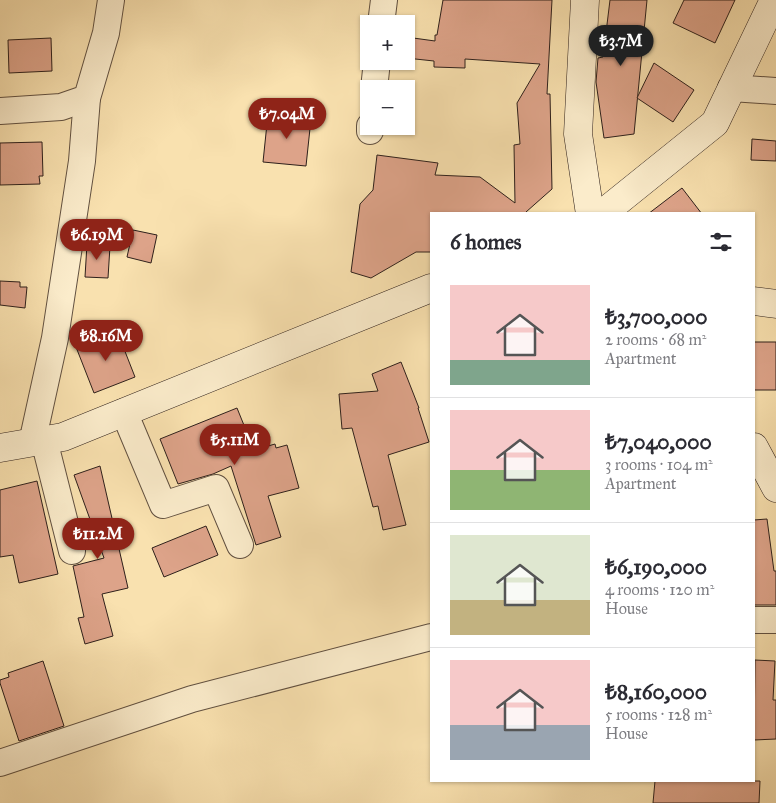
<!DOCTYPE html>
<html lang="en">
<head>
<meta charset="utf-8">
<style>
  :root { --surface:#fff; --page:#f7f7f7; --text:#2b2b33; --muted:#7c7c81; --line:#e1e1e2; --accent:#8f2418 }
  body { margin:0; font-family:"IM FELL Great Primer",serif; background:var(--page); color:var(--text); height:100vh; display:flex; flex-direction:column; font-size:19px; white-space:nowrap }
  * { box-sizing:border-box; margin:0 }
  p { font-size:16px; color:var(--muted) }
  .icon { flex:none; width:28px; height:28px; fill:none; stroke:currentColor; stroke-width:2; stroke-linecap:round; stroke-linejoin:round }
  .map { position:relative; flex:1; overflow:hidden }
  .panel { position:absolute; left:430px; top:212px; width:325px; height:570px; display:flex; flex-direction:column; background:var(--surface); border-radius:0px; box-shadow:0 1px 4px #0004 }
  .panel>* { flex:none }
  .tools { position:absolute; left:360px; top:15px; display:grid; gap:10px }
  .tools a { display:grid; place-items:center; width:55px; height:55px; border-radius:0px; background:var(--surface); box-shadow:0 1px 4px #0004; font-size:25px }
  .price { position:absolute; translate:-50% -42px; padding:0 11px; border-radius:18px; background:var(--accent); color:#fff; font-size:16px; line-height:32px; filter:drop-shadow(0 1px 2px #0008) }
  .price::after { content:''; position:absolute; left:50%; top:30px; width:15px; height:11px; margin-left:-8px; background:inherit; clip-path:polygon(0 0,100% 0,50% 100%) }
  .price.active { background:#222; color:#fff }
  ul { padding:0; list-style:none }
  li { display:flex; align-items:center; gap:15px; height:125px; padding:0 20px }
  li+li { border-top:1px solid var(--line) }
  li span { display:grid; place-items:center; flex:none; width:140px; height:100px; border-radius:0px; color:#555 }
  li>.icon { margin-inline-start:auto }
  span .icon { width:60px; height:60px; fill:#fffc; stroke-width:1 }
  li b { font-size:21px }
  h2 { display:flex; justify-content:space-between; align-items:center; height:60px; padding:0 20px; font-size:21px }
  .map>svg:first-child { display:block }
  .building { fill:#dda389; stroke:#2e201b }
  .lines { fill:none; stroke-linecap:round; stroke-linejoin:round }
  .street-casing { stroke:#615040; stroke-width:28 }
  .secondary-casing { stroke:#2e201b; stroke-width:29 }
  .street { stroke:#fbeccb; stroke-width:26 }
  .secondary { stroke:#fbeccb; stroke-width:28 }
</style>
</head>
<body>
<div class="map">
<svg width="776" height="803" viewBox="0 0 776 803">
  <rect width="100%" height="100%" fill="#f9e1af"/>
  <filter id="stains"><feTurbulence type="fractalNoise" baseFrequency=".004" numOctaves="4"/><feColorMatrix values="0 0 0 0 .2 0 0 0 0 .09 0 0 0 0 .02 0 0 0 .5 -.17"/></filter>
  <radialGradient id="worn" r=".72"><stop offset=".6" stop-color="#630" stop-opacity="0"/><stop offset="1" stop-color="#630" stop-opacity=".3"/></radialGradient>
  <!-- building -->
  <g class="building">
    <path d="M443 0H552L547 94H550L552 189 526 212 529 214H431V252H416L371 278 351 272 360 204 373 190 377 155 438 163 435 175 480 177 515 203 514 145 520 144 517 103 540 64 465 59V68L434 67V61L406 58V37L435 41V35H437Z"/>
    <path d="M610 0H647L634 134 604 138 596 82 598 58 603 57Z"/>
    <path d="M684 0H735L715 43 673 23Z"/>
    <path d="M51 38 52 71 9 73 8 40Z"/>
    <path d="M654 63 694 90 673 122 637 98Z"/>
    <path d="M268 114 311 119 306 166 263 162Z"/>
    <path d="M752 139 776 141V161L751 160Z"/>
    <path d="M42 142 43 176H39L40 184 0 185V143Z"/>
    <path d="M682 188 702 214H648Z"/>
    <path d="M133 230 157 235 151 263 127 257Z"/>
    <path d="M87 244 110 246 108 278 85 277Z"/>
    <path d="M0 281 20 282V287H27L25 308 0 305Z"/>
    <path d="M117 331 135 377 94 393 76 347Z"/>
    <rect x="754" y="342" width="22" height="48"/>
    <path d="M401 362 419 408H418L429 442 388 455 406 525 383 530 378 506 373 507 352 428 342 429 339 394 378 391 372 374Z"/>
    <path d="M237 408 254 450 275 444 276 448 287 445 299 488 268 496 281 537 256 545 231 466 213 474 178 484 160 439Z"/>
    <path d="M100 466 128 588 102 594 113 636 85 644 78 618 84 617 73 566 104 558 74 475Z"/>
    <path d="M37 481 58 574 19 583 13 555 0 557V490Z"/>
    <path d="M767 519 774 571H776V605H754V520Z"/>
    <path d="M206 526 218 555 164 577 152 548Z"/>
    <path d="M755 660 775 661 773 700H776V739L754 740Z"/>
    <path d="M43 661 64 726 19 741 0 683V680L9 677 8 673Z"/>
    <path d="M655 781H760L759 803H653Z"/>
  </g>
  <g class="lines">
    <!-- street casing -->
    <g class="street-casing">
      <g id="street">
        <path d="M381 24 384 0"/>
        <path d="M731 88 776 91"/>
        <path d="M374 89 377 61"/>
        <path d="M0 111 61 107 87 98 106 33 111 0"/>
        <path d="M370 131V126"/>
        <path d="M124 412 163 505 216 488 240 545"/>
        <path d="M44 440 72 551"/>
        <path d="M32 443 55 338 82 161 87 98"/>
        <path d="M754 620H776"/>
        <path d="M0 763 192 699 431 637"/>
      </g>
    </g>
    <!-- secondary casing -->
    <g class="secondary-casing">
      <g id="secondary">
        <path d="M585 0 578 134 590 214"/>
        <path d="M602 214 715 123 774 0"/>
        <path d="M754 301 776 304"/>
        <path d="M754 447 776 488"/>
        <path d="M0 448 63 437 431 288"/>
      </g>
    </g>
    <!-- street -->
    <use href="#street" class="street"/>
    <!-- secondary -->
    <use href="#secondary" class="secondary"/>
  </g>
  <rect width="100%" height="100%" filter="url(#stains)"/>
  <rect width="100%" height="100%" fill="url(#worn)"/>
</svg>
<div class="tools">
<a>+</a>
<a>−</a>
</div>
<b class="price active" style="left:621px;top:67px">₺3.7M</b>
<b class="price" style="left:287px;top:140px">₺7.04M</b>
<b class="price" style="left:97px;top:261px">₺6.19M</b>
<b class="price" style="left:106px;top:362px">₺8.16M</b>
<b class="price" style="left:235px;top:466px">₺5.11M</b>
<b class="price" style="left:98px;top:560px">₺11.2M</b>
<section class="panel">
<h2>6 homes<svg class="icon" aria-label="filters" viewBox="0 0 24 24"><path d="M4 7h16M4 17h16"/><circle cx="9" cy="7" r="2"/><circle cx="15" cy="17" r="2"/></svg></h2>
<ul>
<li><span style="background:linear-gradient(#f6c9c9 75%,#7fa58c 0)"><svg class="icon" aria-label="home" viewBox="0 0 24 24"><path d="M3 11l9-7 9 7M6 9v11h12V9"/></svg></span><div><b>₺3,700,000</b><p>2 rooms · 68 m²</p><p>Apartment</p></div></li>
<li><span style="background:linear-gradient(#f6c9c9 60%,#8fb573 0)"><svg class="icon" aria-label="home" viewBox="0 0 24 24"><path d="M3 11l9-7 9 7M6 9v11h12V9"/></svg></span><div><b>₺7,040,000</b><p>3 rooms · 104 m²</p><p>Apartment</p></div></li>
<li><span style="background:linear-gradient(#dfe7d0 65%,#c2b280 0)"><svg class="icon" aria-label="home" viewBox="0 0 24 24"><path d="M3 11l9-7 9 7M6 9v11h12V9"/></svg></span><div><b>₺6,190,000</b><p>4 rooms · 120 m²</p><p>House</p></div></li>
<li><span style="background:linear-gradient(#f6c9c9 65%,#9aa5b1 0)"><svg class="icon" aria-label="home" viewBox="0 0 24 24"><path d="M3 11l9-7 9 7M6 9v11h12V9"/></svg></span><div><b>₺8,160,000</b><p>5 rooms · 128 m²</p><p>House</p></div></li>
</ul>
</section>
</div>
</body>
</html>
